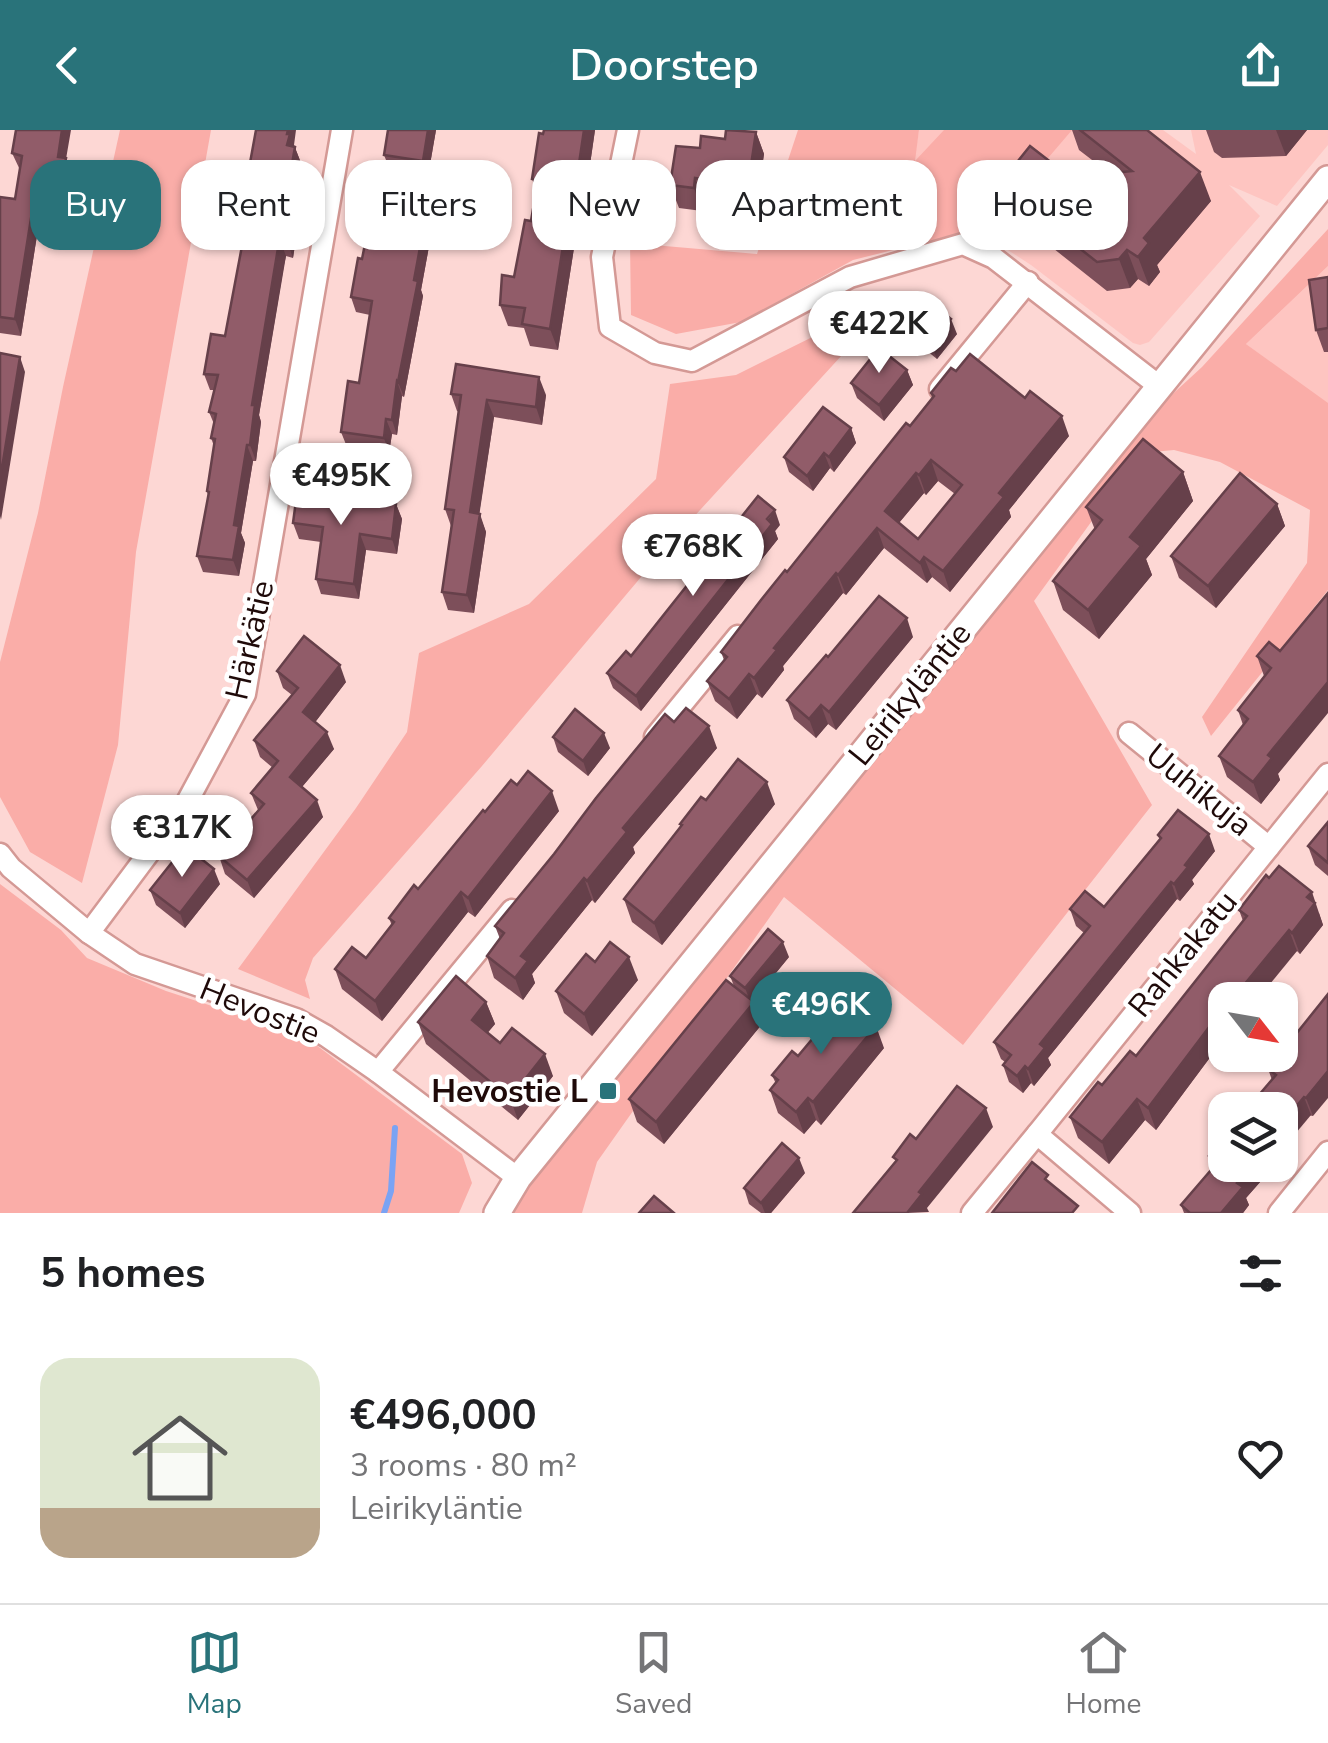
<!DOCTYPE html>
<html lang="en">
<head>
<meta charset="utf-8">
<style>
  :root { --surface:#fff; --page:#f6f6f6; --text:#202124; --muted:#757577; --line:#e0e0e0; --accent:#29737a }
  body { margin:0; font-family:"Nunito Sans",sans-serif; background:var(--page); color:var(--text); height:100vh; display:flex; flex-direction:column; font-size:38px; white-space:nowrap }
  * { box-sizing:border-box; margin:0 }
  p { font-size:32px; color:var(--muted) }
  .icon { flex:none; width:55px; height:55px; fill:none; stroke:currentColor; stroke-width:2; stroke-linecap:round; stroke-linejoin:round }
  .map { position:relative; height:1083px; overflow:hidden }
  .panel { display:flex; flex-direction:column; background:var(--surface); flex:1 }
  .panel>* { flex:none }
  .guide { position:absolute; left:30px; top:30px; width:1270px; height:90px; display:flex; gap:20px }
  .needle { width:65px; rotate:121deg }
  .tools { position:absolute; left:1208px; top:852px; display:grid; gap:20px }
  .tools a { display:grid; place-items:center; width:90px; height:90px; border-radius:20px; background:var(--surface); box-shadow:0 2px 8px #0004; font-size:50px }
  .price { position:absolute; translate:-50% -85px; padding:0 22px; border-radius:35px; background:#fff; color:#222; font-size:32px; line-height:65px; filter:drop-shadow(0 2px 5px #0008) }
  .price::after { content:''; position:absolute; left:50%; top:60px; width:30px; height:22px; margin-left:-15px; background:inherit; clip-path:polygon(0 0,100% 0,50% 100%) }
  .price.current { background:var(--accent); color:#fff }
  ul { padding:0; list-style:none }
  li { display:flex; align-items:center; gap:30px; height:250px; padding:0 40px }
  li+li { border-top:2px solid var(--line) }
  li span { display:grid; place-items:center; flex:none; width:280px; height:200px; border-radius:30px; color:#555 }
  li>.icon { margin-inline-start:auto }
  span .icon { width:120px; height:120px; fill:#fffc; stroke-width:1 }
  li b { font-size:42px }
  h2 { display:flex; justify-content:space-between; align-items:center; height:120px; padding:0 40px; font-size:42px }
  .pill { padding:0 35px; border-radius:30px; background:var(--surface); box-shadow:0 2px 8px #0004; font-size:35px; line-height:90px }
  .pill.current { background:var(--accent); color:#fff }
  header { display:flex; justify-content:space-between; align-items:center; height:130px; padding:0 40px; background:var(--accent); color:#fff; font-size:45px; font-weight:600 }
  .dock { display:flex; justify-content:space-around; align-items:center; height:140px; border-top:2px solid var(--line); background:var(--surface); font-size:28px; color:var(--muted) }
  .dock a { display:grid; justify-items:center; gap:5px }
  .dock .current { color:var(--accent) }
  .map>svg:first-child { display:block }
  .built { fill:#fec5c1 }
  .green { fill:#faada8 }
  .lines { fill:none; stroke-linecap:round; stroke-linejoin:round }
  .stream { stroke:#7aa3f4; stroke-width:6 }
  .minor-casing { stroke:#d49995; stroke-width:25 }
  .tertiary-casing { stroke:#d49995; stroke-width:30 }
  .minor { stroke:#fff; stroke-width:20 }
  .tertiary { stroke:#fff; stroke-width:25 }
  .wall { fill:#7d4f5a; fill-rule:evenodd }
  .shaded-wall { fill:#66404a }
  .building { fill:#915c69; stroke:#66404a; stroke-width:2.5; fill-rule:evenodd }
  .poi-dot { fill:#29737a; stroke:#fff; stroke-width:4 }
  .labels { text-anchor:middle; dominant-baseline:central; stroke-width:9; stroke-linejoin:round; paint-order:stroke }
  .street-label { font-size:32px; fill:#1f0a09; stroke:#fff }
  .poi-label { font-size:32px; font-weight:bold; fill:#1f0a09; stroke:#fff; text-anchor:end }
</style>
</head>
<body>
<header><svg class="icon" aria-label="back" viewBox="0 0 24 24"><path d="M15 5l-7 7 7 7"/></svg>Doorstep<svg class="icon" aria-label="share" viewBox="0 0 24 24"><path d="M12 15V3M7 8l5-5 5 5M5 13v7h14v-7"/></svg></header>
<div class="map">
<svg width="1328" height="1083" viewBox="0 0 1328 1083">
  <rect width="100%" height="100%" fill="#fdd7d4"/>
  <!-- built -->
  <g class="built">
    <path d="M919 0H1163L1196 24 1191 0H1328V15L1277 76 1229 55 1260 86 1149 212 1140 215 1133 213 1031 135 983 104 914 32Z"/>
    <path d="M1328 136V273H1326L1246 214Z"/>
  </g>
  <!-- green -->
  <g class="green">
    <path d="M120 0H211L136 422 118 615 82 753 30 722 0 667V532L38 383 63 257Z"/>
    <path d="M798 0H919L915 31 944 0H1072L983 104 905 117 853 130 741 192 676 204 631 185 630 113 757 124Z"/>
    <path d="M1328 99V136L1246 214 1328 273V460L1211 606 1202 587 1307 433 1310 380 1220 332 1174 320 1141 323 1034 471 1152 675 963 915 784 767 597 1032 582 1083H507L522 1053 1083 366 1165 271 1202 237Z"/>
    <path d="M897 165 668 415 482 636 313 828 305 850 310 869 238 839 356 678 407 602 419 523 529 474 656 349 670 254 736 245Z"/>
    <path d="M0 754 61 800 87 828 166 861 304 906 462 1024 472 1053 459 1083H0Z"/>
  </g>
  <g class="lines">
    <!-- stream -->
    <path class="stream" d="M384 1083 391 1061 395 998"/>
    <!-- minor casing -->
    <g class="minor-casing">
      <g id="minor">
        <path d="M628 0 602 127 610 197 655 223 692 231 850 147 963 114 994 128 1159 256"/>
        <path d="M940 259 1028 152"/>
        <path d="M1129 603 1269 717"/>
        <path d="M655 607 738 506"/>
        <path d="M0 724 11 738 89 803 135 834 296 889 326 906 378 942 518 1048"/>
        <path d="M89 803 187 672 245 564 342 0"/>
        <path d="M378 942 512 780"/>
        <path d="M1037 1004 1328 644"/>
        <path d="M972 1083 1037 1004 1130 1083"/>
        <path d="M1279 1083 1328 1022"/>
      </g>
    </g>
    <!-- tertiary casing -->
    <g class="tertiary-casing">
      <path id="tertiary" d="M497 1083 518 1048 1328 49"/>
    </g>
    <!-- minor -->
    <use href="#minor" class="minor"/>
    <!-- tertiary -->
    <use href="#tertiary" class="tertiary"/>
  </g>
  <!-- wall -->
  <g class="wall">
    <path d="M388 0H436L428 46 390 40 384 25Z"/>
    <path d="M544 0H595L584 76 573 74 569 104 574 118 558 220 530 216 524 198 508 196 500 175 514 147 531 91 536 60 532 49Z"/>
    <path d="M1072 0H1147L1211 71 1157 135 1160 142 1149 156 1138 149 1130 158 1107 161 1010 84 999 55 1109 43 1079 20Z"/>
    <path d="M1206 0H1307L1286 26 1222 28 1214 22Z"/>
    <path d="M756 2 764 24 758 65 731 62 730 74 703 70 702 81 679 78 670 55 700 18 725 9Z"/>
    <path d="M294 15 301 33 292 87 297 102 293 128 286 126 284 135 259 285 261 292 256 331H253L241 403 245 413 239 446 203 442 197 426 208 365 207 361 214 316 211 308 214 294 209 282 214 260H210L204 244 225 206 244 104 242 100 252 38 250 33Z"/>
    <path d="M12 23 66 29 72 45 67 77 42 74 21 206 0 203V67L15 69 20 40Z"/>
    <path d="M413 80 410 93 430 111 421 160 423 166 404 267 402 266 397 305 392 304 389 323 347 317 341 302 359 253 370 185 356 182 351 167Z"/>
    <path d="M1328 147V222H1324L1316 200Z"/>
    <path d="M901 189 957 204 937 229 906 204Z"/>
    <path d="M907 240 913 255 884 291 857 268 851 253Z"/>
    <path d="M931 263 1069 306 1009 380 1011 387 950 462 932 447 927 453 884 418 846 465 843 463 783 536 784 540 762 568 757 564 737 589 715 571 707 551 724 530 721 522 910 296 932 268ZM938 351 955 364 918 409 899 393 924 363 926 365Z"/>
    <path d="M451 264 546 265 542 295 494 287 479 384 486 402 474 483 448 480 442 462 451 396 445 379 459 282 457 281Z"/>
    <path d="M851 298 856 313 834 342 830 338 813 361 789 342 784 327Z"/>
    <path d="M1183 342 1193 371 1146 429 1152 445 1099 509 1063 480 1053 451 1095 400 1086 377Z"/>
    <path d="M320 351 325 365 396 374 402 389 397 424 366 420 359 469 321 464 316 449 321 412 299 409 293 393Z"/>
    <path d="M1277 374 1285 396 1216 478 1179 448 1171 426Z"/>
    <path d="M780 395 775 401 778 409 641 581 613 558 607 543 631 526Z"/>
    <path d="M913 507 836 600 828 594 816 608 794 589 787 570 828 527Z"/>
    <path d="M1269 512 1278 644 1280 650 1261 674 1227 647 1219 626 1243 595 1238 580 1264 546 1257 526Z"/>
    <path d="M277 541 346 552 315 592 334 619 302 657 323 687 254 768 225 744 219 726 258 680 251 663 273 638 260 627 254 610 292 565 283 558Z"/>
    <path d="M674 592 717 618 633 717 635 723 595 773 592 770 532 844 535 853 523 870 494 848 487 826 500 809 495 796Z"/>
    <path d="M553 607 610 618 588 646 558 622Z"/>
    <path d="M517 655 559 681 475 787 468 782 382 891 342 859 335 839 366 828 392 796 389 788 418 759 485 682Z"/>
    <path d="M706 670 775 674 662 815 632 792 624 769 681 697 680 694Z"/>
    <path d="M1328 692V746L1315 735 1308 716Z"/>
    <path d="M1158 705 1215 721 1192 750 1194 754 1180 771 1177 769 1048 928 1051 935 1034 956 1031 953 1023 963 1009 952 1003 935 1005 932 1001 929 994 912 1084 803 1076 796 1070 779 1104 777 1160 710Z"/>
    <path d="M220 754 185 798 156 775 150 760Z"/>
    <path d="M1239 780 1319 783 1323 795 1300 824 1297 821 1225 870V914L1224 916 1220 914 1156 1000 1145 990 1109 1034 1078 1008 1070 987 1102 955 1136 926 1243 791Z"/>
    <path d="M789 827 753 871 762 894 664 1014 637 992 629 969 734 856 730 846Z"/>
    <path d="M595 832 638 850 592 906 564 883 556 861Z"/>
    <path d="M1328 864 1313 986 1254 975 1253 972 1272 950 1268 939Z"/>
    <path d="M486 872 495 894 488 902 500 913 553 946 518 990 426 914 418 892Z"/>
    <path d="M884 918 821 995 816 990 804 1004 778 983 770 960 776 954 772 945 798 926Z"/>
    <path d="M1209 1026 1225 1035H1275L1246 1068 1249 1075 1243 1083H1184L1181 1075 1213 1037Z"/>
    <path d="M805 1043 771 1083H761L749 1074 744 1058Z"/>
  </g>
  <!-- shaded-wall -->
  <g class="shaded-wall">
    <path d="M62 0H71L66 29 72 45 67 77 60 60 58 27Z"/>
    <path d="M288 0H296L294 15 301 33 292 87 297 102 293 128 287 111 283 85Z"/>
    <path d="M428 0H436L428 46 423 31Z"/>
    <path d="M584 0H595L584 76 576 54Z"/>
    <path d="M1276 0H1307L1286 26Z"/>
    <path d="M756 2 764 24 758 65 750 42Z"/>
    <path d="M723 40 731 62 730 74 722 52Z"/>
    <path d="M1200 42 1211 71 1157 135 1160 142 1149 156 1138 127 1144 108Z"/>
    <path d="M695 48 703 70 702 81 694 58Z"/>
    <path d="M565 53 573 74 569 104 574 118 558 220 550 199 559 95Z"/>
    <path d="M36 57 42 74 21 206 15 189Z"/>
    <path d="M407 65 413 80 408 107 402 92Z"/>
    <path d="M424 96 430 111 421 160 423 166 404 267 398 252Z"/>
    <path d="M280 110 286 126 259 285 261 292 256 331 250 315 252 275Z"/>
    <path d="M1127 120 1138 149 1130 158 1119 129Z"/>
    <path d="M951 189 957 204 937 229 931 214Z"/>
    <path d="M20 227 25 242 1 390 0 386V350Z"/>
    <path d="M907 240 913 255 884 291 879 275Z"/>
    <path d="M539 247 546 265 542 295 536 277Z"/>
    <path d="M397 251 402 266 397 305 392 290Z"/>
    <path d="M487 270 494 287 477 400 470 382Z"/>
    <path d="M1062 286 1069 306 1009 380 1011 387 950 462 943 441 999 363Z"/>
    <path d="M386 289 392 304 389 323 384 308Z"/>
    <path d="M851 298 856 313 834 342 829 327Z"/>
    <path d="M247 315 253 331 241 403 245 413 239 446 233 430 234 395Z"/>
    <path d="M824 323 830 338 813 361 807 346Z"/>
    <path d="M931 330 938 351 926 365 919 345Z"/>
    <path d="M1183 342 1193 371 1146 429 1152 445 1099 509 1088 480 1130 407Z"/>
    <path d="M916 343 924 363 892 401 885 381Z"/>
    <path d="M396 374 402 389 397 424 392 409Z"/>
    <path d="M1277 374 1285 396 1216 478 1208 456Z"/>
    <path d="M775 380 780 395 775 401 778 409 641 581 636 566Z"/>
    <path d="M480 384 486 402 474 483 467 465Z"/>
    <path d="M877 398 884 418 846 465 838 445Z"/>
    <path d="M360 404 366 420 359 469 354 454Z"/>
    <path d="M924 427 932 447 927 453 920 433Z"/>
    <path d="M836 443 843 463 783 536 784 540 762 568 754 548 774 518Z"/>
    <path d="M907 488 913 507 836 600 829 582Z"/>
    <path d="M340 535 346 552 310 599 303 582Z"/>
    <path d="M749 544 757 564 737 589 729 569Z"/>
    <path d="M1328 552V583L1278 644 1280 650 1261 674 1253 652 1268 625Z"/>
    <path d="M821 575 828 594 816 608 809 589Z"/>
    <path d="M709 596 717 618 633 717 635 723 595 773 587 751 623 698Z"/>
    <path d="M327 602 334 619 296 664 290 647Z"/>
    <path d="M604 603 610 618 588 646 583 631Z"/>
    <path d="M767 652 775 674 662 815 654 793Z"/>
    <path d="M552 661 559 681 475 787 468 768Z"/>
    <path d="M317 670 323 687 254 768 247 750Z"/>
    <path d="M1209 704 1215 721 1192 750 1194 754 1180 771 1174 754 1185 735Z"/>
    <path d="M214 739 220 754 185 798 180 783Z"/>
    <path d="M584 748 592 770 532 844 535 853 523 870 515 848 521 826Z"/>
    <path d="M1171 752 1177 769 1048 928 1051 935 1034 956 1028 939 1040 914Z"/>
    <path d="M461 762 468 782 382 891 375 871Z"/>
    <path d="M1312 762 1323 795 1300 824 1292 803 1307 767Z"/>
    <path d="M1289 800 1297 821 1257 870H1235L1244 855Z"/>
    <path d="M783 812 789 827 751 873 745 858Z"/>
    <path d="M629 827 638 850 592 906 584 884Z"/>
    <path d="M486 872 495 894 480 912 472 890Z"/>
    <path d="M754 872 762 894 664 1014 656 992Z"/>
    <path d="M1225 883V914L1224 916 1216 895Z"/>
    <path d="M1213 892 1220 914 1156 1000 1148 978Z"/>
    <path d="M876 896 884 918 821 995 813 972Z"/>
    <path d="M545 924 553 946 518 990 510 968Z"/>
    <path d="M1025 936 1031 953 1023 963 1017 946Z"/>
    <path d="M1328 941V968L1313 986 1306 968Z"/>
    <path d="M1304 967 1311 985 1280 1022V996Z"/>
    <path d="M808 968 816 990 804 1004 796 982Z"/>
    <path d="M1137 969 1145 990 1109 1034 1102 1012Z"/>
    <path d="M986 978 993 997 927 1078 929 1082 907 1083 919 1062Z"/>
    <path d="M799 1028 805 1043 771 1083H765L761 1073Z"/>
    <path d="M1253 1035H1275L1246 1068 1249 1075 1243 1083H1221L1237 1053Z"/>
  </g>
  <!-- building -->
  <g class="building">
    <path d="M16 0H62L58 27 66 28 60 60 36 57 15 189 0 187V67L15 69 22 26 12 23Z"/>
    <path d="M256 0H288L287 4H290L287 15 295 17 283 85 291 86 287 111 280 110 278 118 252 275H255L250 315H247L234 395 239 396 233 430 197 426 209 362 207 361 215 309 211 308 216 284 209 282 218 245 204 244 211 204 225 206 245 100H242L253 34 250 33Z"/>
    <path d="M388 0H428L423 31 384 25Z"/>
    <path d="M544 0H584L576 54 565 53 559 95 566 97 550 199 522 194 525 178 500 175 502 145 514 147 525 90 531 91 538 50 532 49 539 3 543 4Z"/>
    <path d="M726 0 756 2 750 42 723 40 722 52 695 48 694 58 670 55 676 16 700 18 701 6 725 9Z"/>
    <path d="M1080 0H1147L1200 42 1144 108 1149 113 1138 127 1127 120 1119 129 1097 132 999 55 1030 16 1070 47 1132 41Z"/>
    <path d="M376 59 407 65 402 92 424 96 414 150 418 151 398 252 397 251 392 290 386 289 384 308 341 302 348 251 359 253 372 171 351 167 358 128 362 129Z"/>
    <path d="M1328 147V198L1316 200 1309 150Z"/>
    <path d="M921 165 951 189 931 214 901 189Z"/>
    <path d="M879 218 907 240 879 275 851 253Z"/>
    <path d="M0 223 20 227 0 350Z"/>
    <path d="M970 224 1025 268 1030 261 1062 286 999 363 1004 367 943 441 924 427 920 433 877 398 838 445 836 443 774 518 777 520 754 548 749 544 729 569 707 551 727 527 721 522 761 470 785 440 787 442 906 293 910 296 934 266 931 263 951 238 956 241ZM931 330 962 355 918 409 885 381 916 343 919 345Z"/>
    <path d="M456 234 539 247 536 277 487 270 470 382 480 384 467 465 442 462 454 380 445 379 461 265 451 264Z"/>
    <path d="M823 277 851 298 829 327 824 323 807 346 784 327Z"/>
    <path d="M1143 309 1183 342 1130 407 1141 416 1088 480 1053 451 1102 390 1086 377Z"/>
    <path d="M1240 343 1277 374 1208 456 1171 426Z"/>
    <path d="M299 348 320 351 318 364 396 374 392 409 360 404 354 454 316 449 323 397 293 393Z"/>
    <path d="M758 366 775 380 767 389 772 394 636 566 607 543 626 521 631 526Z"/>
    <path d="M1328 463V552L1268 625 1272 628 1253 652 1219 626 1248 589 1238 580 1271 538 1257 526 1269 512 1280 521Z"/>
    <path d="M879 466 907 488 829 582 821 575 809 589 787 570 826 525 828 527Z"/>
    <path d="M304 506 340 535 303 582 327 602 290 647 317 670 247 750 219 726 264 674 251 663 278 631 254 610 298 558 277 541Z"/>
    <path d="M686 578 709 596 623 698 627 702 587 751 584 748 521 826 528 831 515 848 487 826 504 803 495 796 554 724 596 668 665 584 674 592Z"/>
    <path d="M575 579 604 603 583 631 553 607Z"/>
    <path d="M738 629 767 652 654 793 624 769 682 695 680 694 701 667 706 670Z"/>
    <path d="M528 641 552 661 468 768 461 762 375 871 335 839 352 817 366 828 394 792 389 788 414 755 418 759 483 680 485 682 511 650 517 655Z"/>
    <path d="M1178 680 1209 704 1185 735 1188 737 1174 754 1171 752 1040 914 1045 918 1028 939 1025 936 1017 946 1003 935 1011 925 994 912 1090 796 1070 779 1085 761 1104 777 1161 708 1158 705Z"/>
    <path d="M1328 692V733L1308 716Z"/>
    <path d="M185 716 214 739 180 783 150 760Z"/>
    <path d="M1279 736 1312 762 1307 767 1315 773 1292 803 1289 800 1244 855 1246 857 1235 870H1225V883L1216 895 1213 892 1148 978 1137 969 1102 1012 1070 987 1098 952 1102 955 1130 921 1136 926 1247 786 1239 780 1266 745 1269 748Z"/>
    <path d="M768 799 783 812 745 858 730 846Z"/>
    <path d="M610 812 629 827 584 884 556 861 586 824 595 832Z"/>
    <path d="M456 846 486 872 472 890 500 913 512 898 545 924 510 968 418 892Z"/>
    <path d="M726 850 754 872 656 992 629 969Z"/>
    <path d="M1328 864V941L1306 968 1304 967 1280 996V980H1250L1255 974 1253 972 1276 945 1268 939Z"/>
    <path d="M845 870 876 896 813 972 808 968 796 982 770 960 778 950 772 945 792 921 798 926Z"/>
    <path d="M957 956 986 978 919 1062 922 1064 907 1083H853L897 1030 893 1027 910 1004 916 1009Z"/>
    <path d="M1225 1008V1035H1253L1237 1053 1243 1057 1221 1083H1190L1181 1075 1217 1033 1209 1026Z"/>
    <path d="M782 1013 799 1028 761 1073 744 1058Z"/>
    <path d="M1032 1032 1048 1045 1045 1049 1078 1076 1072 1083H992Z"/>
    <path d="M654 1066 674 1083H639Z"/>
  </g>
  <!-- markers -->
  <rect class="poi-dot" x="598" y="951" width="20" height="20" rx="5"/>
  <g class="labels">
    <!-- street labels -->
    <g class="street-label">
      <text transform="translate(250 510) rotate(-77)">Härkätie</text>
      <text transform="translate(910 564) rotate(-51)">Leirikyläntie</text>
      <text transform="translate(1199 660) rotate(39)">Uuhikuja</text>
      <text transform="translate(1183 824) rotate(-51)">Rahkakatu</text>
      <text transform="translate(260 881) rotate(22)">Hevostie</text>
    </g>
    <!-- poi labels -->
    <g class="poi-label">
      <text x="588" y="961">Hevostie L</text>
    </g>
  </g>
</svg>
<div class="tools">
<a><svg class="needle" viewBox="-14 -14 28 28"><path d="M0-13l5 13h-10z" fill="#e53935"/><path d="M0 13l5-13h-10z" fill="#757577"/></svg></a>
<a><svg class="icon" aria-label="layers" viewBox="0 0 24 24"><path d="M12 4l9 5-9 5-9-5zM3 14l9 5 9-5"/></svg></a>
</div>
<b class="price" style="left:879px;top:246px">€422K</b>
<b class="price" style="left:341px;top:398px">€495K</b>
<b class="price" style="left:693px;top:469px">€768K</b>
<b class="price" style="left:182px;top:750px">€317K</b>
<b class="price current" style="left:821px;top:927px">€496K</b>
<div class="guide">
<a class="pill current">Buy</a>
<a class="pill">Rent</a>
<a class="pill">Filters</a>
<a class="pill">New</a>
<a class="pill">Apartment</a>
<a class="pill">House</a>
</div>
</div>
<section class="panel">
<h2>5 homes<svg class="icon" aria-label="filters" viewBox="0 0 24 24"><path d="M4 7h16M4 17h16"/><circle cx="9" cy="7" r="2"/><circle cx="15" cy="17" r="2"/></svg></h2>
<ul>
<li><span style="background:linear-gradient(#dfe7d0 75%,#b9a48a 0)"><svg class="icon" aria-label="home" viewBox="0 0 24 24"><path d="M3 11l9-7 9 7M6 9v11h12V9"/></svg></span><div><b>€496,000</b><p>3 rooms · 80 m²</p><p>Leirikyläntie</p></div><svg class="icon" aria-label="heart" viewBox="0 0 24 24"><path d="M12 20l-8-8c-3-5 5-10 8-4 3-6 11-1 8 4z"/></svg></li>
</ul>
</section>
<nav class="dock">
<a class="current"><svg class="icon" aria-label="map" viewBox="0 0 24 24"><path d="M3 6l6-2 6 2 6-2v14l-6 2-6-2-6 2zM9 4v14M15 6v14"/></svg>Map</a>
<a><svg class="icon" aria-label="saved" viewBox="0 0 24 24"><path d="M7 4h10v16l-5-4-5 4z"/></svg>Saved</a>
<a><svg class="icon" aria-label="home" viewBox="0 0 24 24"><path d="M3 11l9-7 9 7M6 9v11h12V9"/></svg>Home</a>
</nav>
</body>
</html>
